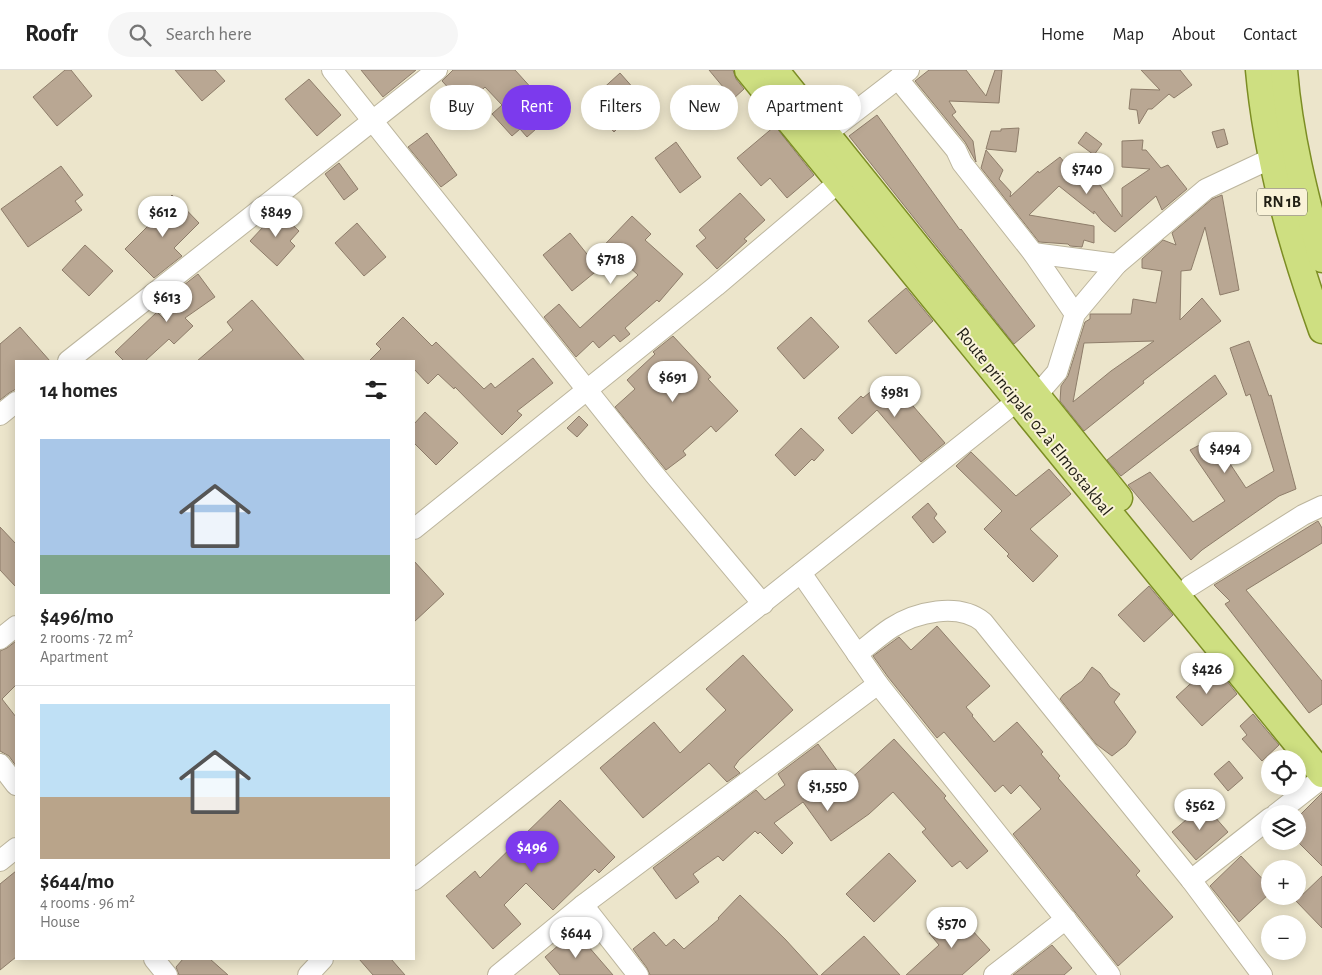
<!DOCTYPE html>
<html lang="en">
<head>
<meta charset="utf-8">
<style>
  :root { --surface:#fff; --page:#f6f6f6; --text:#222; --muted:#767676; --line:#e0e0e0; --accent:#7c3aed }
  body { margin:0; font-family:"Alegreya Sans",sans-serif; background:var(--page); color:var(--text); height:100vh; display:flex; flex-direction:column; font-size:19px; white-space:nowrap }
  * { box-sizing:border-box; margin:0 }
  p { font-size:16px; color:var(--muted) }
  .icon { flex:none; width:28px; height:28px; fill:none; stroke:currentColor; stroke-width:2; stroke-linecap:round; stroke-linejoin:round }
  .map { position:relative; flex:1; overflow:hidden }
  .drawer { position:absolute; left:15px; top:290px; width:400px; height:600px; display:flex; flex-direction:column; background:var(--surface); border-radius:0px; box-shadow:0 2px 12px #0003 }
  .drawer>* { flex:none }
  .guide { position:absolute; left:430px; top:15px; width:475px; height:45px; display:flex; gap:10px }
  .tools { position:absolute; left:1261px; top:680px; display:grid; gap:10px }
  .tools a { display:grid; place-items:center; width:45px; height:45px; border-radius:50%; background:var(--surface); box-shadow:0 2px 12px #0003; font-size:25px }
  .price { position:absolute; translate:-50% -42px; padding:0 11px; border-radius:18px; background:#fff; color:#222; font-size:16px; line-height:32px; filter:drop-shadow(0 1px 2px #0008) }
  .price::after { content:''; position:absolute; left:50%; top:30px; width:15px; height:11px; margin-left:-8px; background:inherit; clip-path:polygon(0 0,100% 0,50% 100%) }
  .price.selected { background:var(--accent); color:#fff }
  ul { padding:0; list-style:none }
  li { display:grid; align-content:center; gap:10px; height:265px; padding:0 25px }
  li+li { border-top:1px solid var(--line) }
  li span { display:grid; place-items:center; height:155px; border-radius:0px; color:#555 }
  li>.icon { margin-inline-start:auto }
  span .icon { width:90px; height:90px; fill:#fffc; stroke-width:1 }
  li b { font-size:21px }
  h2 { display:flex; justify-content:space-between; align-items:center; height:60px; padding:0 25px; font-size:21px }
  .chip { padding:0 18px; border-radius:22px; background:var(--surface); box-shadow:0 2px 12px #0003; font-size:18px; line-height:45px }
  .chip.selected { background:var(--accent); color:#fff }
  header { display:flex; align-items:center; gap:30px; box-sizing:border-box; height:70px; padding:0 25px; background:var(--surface); border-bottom:1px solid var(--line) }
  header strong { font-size:24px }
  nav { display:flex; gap:28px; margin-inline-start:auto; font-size:18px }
  .search { width:350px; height:45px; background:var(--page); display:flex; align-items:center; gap:12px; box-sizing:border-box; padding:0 18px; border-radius:28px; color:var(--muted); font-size:19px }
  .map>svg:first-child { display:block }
  .building { fill:#b9a793; stroke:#8e7d6a; fill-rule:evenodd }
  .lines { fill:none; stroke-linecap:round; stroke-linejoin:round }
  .minor-casing { stroke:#bcb59d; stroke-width:22 }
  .major-casing { stroke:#7c8d24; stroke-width:29 }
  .minor { stroke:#fff; stroke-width:20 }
  .major { stroke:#cedf81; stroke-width:26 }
  .labels { text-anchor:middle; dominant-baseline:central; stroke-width:4; stroke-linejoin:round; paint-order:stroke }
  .shield { fill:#f9f2d8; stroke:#615e4f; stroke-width:1 }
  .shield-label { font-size:16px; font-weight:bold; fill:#201e14 }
  .street-label { font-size:18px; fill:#201e14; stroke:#f9f2d8 }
</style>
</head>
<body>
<header>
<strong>Roofr</strong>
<div class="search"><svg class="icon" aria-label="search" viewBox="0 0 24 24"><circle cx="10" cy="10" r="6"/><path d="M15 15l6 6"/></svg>Search here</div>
<nav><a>Home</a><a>Map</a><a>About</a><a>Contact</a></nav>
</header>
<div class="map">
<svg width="1322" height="905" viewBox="0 0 1322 905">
  <rect width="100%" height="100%" fill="#ece5cb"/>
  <!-- building -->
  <g class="building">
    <path d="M65 0H71L92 26 57 56 33 27Z"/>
    <path d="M175 0H215L225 11 202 31Z"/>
    <path d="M361 0H416L383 27Z"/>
    <path d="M453 0H515L554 43 527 67 520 59 512 66 492 44 502 35 485 17 465 36 442 11Z"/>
    <path d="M709 0H733L736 9 744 19 733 29Z"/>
    <path d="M929 0H966L986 26 995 0H1002L999 33 949 31 956 42 952 45 973 71 976 92 965 72 915 11Z"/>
    <path d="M1141 0H1180L1192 15 1174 28 1169 24 1152 39H1148L1139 54 1137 40 1129 39 1131 19 1160 20Z"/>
    <path d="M620 3 643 29 622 48 625 51 614 62 587 33Z"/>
    <path d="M309 9 341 45 317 66 285 29Z"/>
    <path d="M877 45 960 160 961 159 1035 256 1014 274 849 66Z"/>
    <path d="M775 56 814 105 787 128 770 108 761 116 737 88Z"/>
    <path d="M1019 58 1016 82 986 79 991 61H1001V59Z"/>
    <path d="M1224 59 1228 74 1217 78 1212 62Z"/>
    <path d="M1086 62 1102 74 1094 85 1078 73Z"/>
    <path d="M427 63 457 105 441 117 408 77Z"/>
    <path d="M1143 70 1142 80H1146L1161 98 1168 95 1187 119 1162 140 1156 126 1115 162 1102 151 1094 141V144L1059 116 1029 145 1094 156V173L1084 170 1082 177 1070 176 1068 174 1039 172 981 98 986 80 1003 100 999 109 1011 122 1010 127 1038 101 1039 103 1060 87 1085 117 1095 108 1122 147V118L1150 99 1122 97V71Z"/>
    <path d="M676 72 701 107 680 123 655 88Z"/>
    <path d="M339 93 358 119 344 130 325 104Z"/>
    <path d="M61 96 83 125 75 131 82 140 28 177 1 139Z"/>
    <path d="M740 123 765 150 744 169 747 171 717 199 696 176 706 168 699 160Z"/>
    <path d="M172 125 199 153 174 178 182 186 154 208 125 179 160 144 157 140Z"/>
    <path d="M1222 125 1239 220 1220 225 1205 157 1191 200 1181 201 1180 250 1202 228 1221 251 1143 311 1144 313 1084 361 1060 331 1061 316 1068 306 1085 252 1090 249V244H1131L1133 229 1156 233 1162 201 1142 198V189L1163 170 1176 175 1172 163 1212 129ZM1154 271 1111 301 1073 332 1084 273Z"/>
    <path d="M278 141 299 161 290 171 295 176 277 196 250 171Z"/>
    <path d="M632 146 651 164 645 170 683 204 659 232 657 230 625 258 630 264 620 272 614 265 599 278 593 271 576 287 544 247 559 234 580 258 638 205 616 185 572 221 543 185 570 163 591 189Z"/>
    <path d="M357 153 386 187 364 206 335 173Z"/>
    <path d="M85 175 113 201 89 226 62 200Z"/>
    <path d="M198 204 215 227 185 248 193 256 174 274 169 269 145 291H124L115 282 157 242 165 250 179 235 170 226Z"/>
    <path d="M906 218 933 251 896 284 868 251Z"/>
    <path d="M252 230 305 291H197L233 260 227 252Z"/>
    <path d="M403 247 432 276 436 272 484 319 491 313 495 318 533 288 553 313 517 341 522 345 502 365 455 317 454 319 438 304 428 314 414 299V291H369L381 279 376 274Z"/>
    <path d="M811 247 839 277 804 309 777 278Z"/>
    <path d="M20 257 50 291H16V319L9 323 0 330V274Z"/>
    <path d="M673 266 711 307 708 309 738 341 716 362 711 356 683 381 686 385 666 400 615 337 635 319 627 310 655 284 653 282Z"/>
    <path d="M1249 271 1269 326 1271 325 1296 419 1279 426 1202 480 1191 490 1128 415 1150 402 1193 452 1225 431 1190 380 1213 368 1246 418 1274 401 1250 324 1246 326 1230 278Z"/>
    <path d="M1215 305 1227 324 1121 406 1107 390Z"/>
    <path d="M888 307 945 373 921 392 877 340 852 364 838 348 861 326 863 328Z"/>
    <path d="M425 342 458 373 436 395 414 373V354Z"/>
    <path d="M579 346 588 355 577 367 567 358Z"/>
    <path d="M801 358 824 380 814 391 812 389 795 406 775 385Z"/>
    <path d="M971 382 1016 426 1049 399 1071 424 1030 459 1058 486 1033 512 1007 486 1009 484 984 459 1002 441 956 396Z"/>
    <path d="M928 433 937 444 934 448 946 462 933 473 912 447Z"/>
    <path d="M1318 451 1322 458V473L1246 520 1322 611V634L1309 643 1225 534 1230 531 1214 515Z"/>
    <path d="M0 457 16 474V517L0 500Z"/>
    <path d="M414 491 444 524 414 552Z"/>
    <path d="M1149 516 1173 545 1144 572 1118 545Z"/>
    <path d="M937 556 990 616 966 637 973 645 972 646 994 672 1017 652 1043 682 1041 684 1060 706 1058 708 1140 801 1136 805 1173 847 1118 896 1013 764 1041 739 1020 715 1011 724 1003 715 995 722 944 662 937 668 888 607 873 586 899 567 911 580Z"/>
    <path d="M16 571V615L2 629 16 647V696L9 686 0 681V581L7 578Z"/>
    <path d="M743 585 793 640 739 690 734 697 740 703 727 712 709 693 643 748 600 698 654 652 680 683 726 640 706 619Z"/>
    <path d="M1213 593 1237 624 1202 656 1176 627Z"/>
    <path d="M1092 597 1100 603 1110 617 1120 624 1114 632 1136 662 1126 675 1112 686 1096 674 1060 629 1063 625 1082 611Z"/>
    <path d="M1253 644 1279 675 1262 691 1242 669 1247 665 1240 656Z"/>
    <path d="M894 669 946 726 944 728 988 781 967 799 960 791 952 797 922 762 926 759 893 722 869 744 831 771 803 732 774 753 793 773 782 784 760 762 758 764 755 761 723 791 718 786 693 804 699 812 676 829 653 798 756 720 765 730 785 715 778 704 818 674 846 713Z"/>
    <path d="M1229 691 1243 708 1228 721 1214 704Z"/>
    <path d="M1322 723V796L1298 772V747Z"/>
    <path d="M560 730 615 787 599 803 595 799 553 840 526 813 504 835 521 854 493 879 446 826 475 801 480 808Z"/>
    <path d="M1201 731 1228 762 1196 790 1172 762 1194 743 1191 739Z"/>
    <path d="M889 783 916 811 874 852 846 824Z"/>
    <path d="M1241 786 1270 817V823L1239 852 1210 816Z"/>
    <path d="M16 801V887L0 900V814Z"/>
    <path d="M1322 806V858L1296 831Z"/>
    <path d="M740 825 785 869 818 905H650L647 898 633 879 654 862 666 876 674 869 684 879 719 849 718 848Z"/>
    <path d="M954 840 990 880 962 905H906L939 875 929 863Z"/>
    <path d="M575 861 613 905H560L545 887Z"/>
    <path d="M864 866 900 905H821Z"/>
    <path d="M1052 875 1072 898 1064 905H1013Z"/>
    <path d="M183 889H210L228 905H179L176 897Z"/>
    <path d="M359 889H391L405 905H373Z"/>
  </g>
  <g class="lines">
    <!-- minor casing -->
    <g class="minor-casing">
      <g id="minor">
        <path d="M332 0 654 404 763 534"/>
        <path d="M898 9 956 80 962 93 1033 183 1075 244"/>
        <path d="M826 64 909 0"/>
        <path d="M1033 183 1117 194"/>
        <path d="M68 291 437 0"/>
        <path d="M1037 325 1057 302 1075 244 1117 194 1206 119 1272 88"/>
        <path d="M0 345 16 332"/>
        <path d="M414 459 716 216 839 112"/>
        <path d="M801 503 878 614 1110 905"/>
        <path d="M1190 516 1303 445 1322 436"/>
        <path d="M0 569 16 556"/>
        <path d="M857 584C868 576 879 566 891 558 916 542 958 532 983 552L1191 810 1262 905"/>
        <path d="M0 694 16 715"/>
        <path d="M1276 744 1322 708"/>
        <path d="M0 791 16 778"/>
        <path d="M414 810 1017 331"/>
        <path d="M1191 810 1270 748"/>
        <path d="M583 835 638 905"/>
        <path d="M154 889 167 905"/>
        <path d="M308 905 323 889"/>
        <path d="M498 905 583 835 878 614"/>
        <path d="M994 905 1066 849"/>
      </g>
    </g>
    <!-- major casing -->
    <g class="major-casing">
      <g id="major">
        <path d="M748 0 1322 704"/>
        <path d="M775 0 1119 428"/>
        <path d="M1259 0C1267 89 1292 176 1322 260"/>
        <path d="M1284 0C1289 64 1305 127 1322 189"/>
      </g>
    </g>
    <!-- minor -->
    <use href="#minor" class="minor"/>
    <!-- major -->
    <use href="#major" class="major"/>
  </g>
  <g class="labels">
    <!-- shield labels -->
    <rect class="shield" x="1257" y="118.5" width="50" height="27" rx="4"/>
    <g class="shield-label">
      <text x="1282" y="132">RN 1B</text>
    </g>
    <!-- street labels -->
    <g class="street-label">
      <text transform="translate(1034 352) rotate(51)">Route principale 02 à Elmostakbal</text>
    </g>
  </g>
</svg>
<div class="tools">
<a><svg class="icon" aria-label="locate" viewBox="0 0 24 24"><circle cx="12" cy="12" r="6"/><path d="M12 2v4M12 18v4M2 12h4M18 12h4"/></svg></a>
<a><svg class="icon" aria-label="layers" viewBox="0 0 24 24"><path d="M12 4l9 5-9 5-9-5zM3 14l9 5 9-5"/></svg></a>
<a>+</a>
<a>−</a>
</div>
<b class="price" style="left:1087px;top:125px">$740</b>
<b class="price" style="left:163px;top:168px">$612</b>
<b class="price" style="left:276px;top:168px">$849</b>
<b class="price" style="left:611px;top:215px">$718</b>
<b class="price" style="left:167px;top:253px">$613</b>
<b class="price" style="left:673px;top:333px">$691</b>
<b class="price" style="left:895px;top:348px">$981</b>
<b class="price" style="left:1225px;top:404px">$494</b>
<b class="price" style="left:1207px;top:625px">$426</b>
<b class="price" style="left:828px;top:742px">$1,550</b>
<b class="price" style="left:1200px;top:761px">$562</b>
<b class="price selected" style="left:532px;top:803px">$496</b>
<b class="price" style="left:952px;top:879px">$570</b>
<b class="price" style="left:576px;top:889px">$644</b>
<div class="guide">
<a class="chip">Buy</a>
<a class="chip selected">Rent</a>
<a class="chip">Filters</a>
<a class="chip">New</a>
<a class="chip">Apartment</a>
</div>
<section class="drawer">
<h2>14 homes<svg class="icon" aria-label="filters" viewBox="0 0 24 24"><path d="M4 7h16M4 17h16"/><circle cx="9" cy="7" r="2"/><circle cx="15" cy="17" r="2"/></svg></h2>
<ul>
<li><span style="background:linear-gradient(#a9c7e8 75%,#7fa58c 0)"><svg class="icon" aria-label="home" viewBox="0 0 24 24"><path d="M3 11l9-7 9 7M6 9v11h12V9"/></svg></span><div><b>$496/mo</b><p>2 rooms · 72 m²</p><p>Apartment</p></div></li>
<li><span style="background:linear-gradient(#bfe0f5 60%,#b9a48a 0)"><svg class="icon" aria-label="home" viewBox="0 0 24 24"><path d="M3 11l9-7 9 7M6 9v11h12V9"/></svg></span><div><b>$644/mo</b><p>4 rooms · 96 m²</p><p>House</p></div></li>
</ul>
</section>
</div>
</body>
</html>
